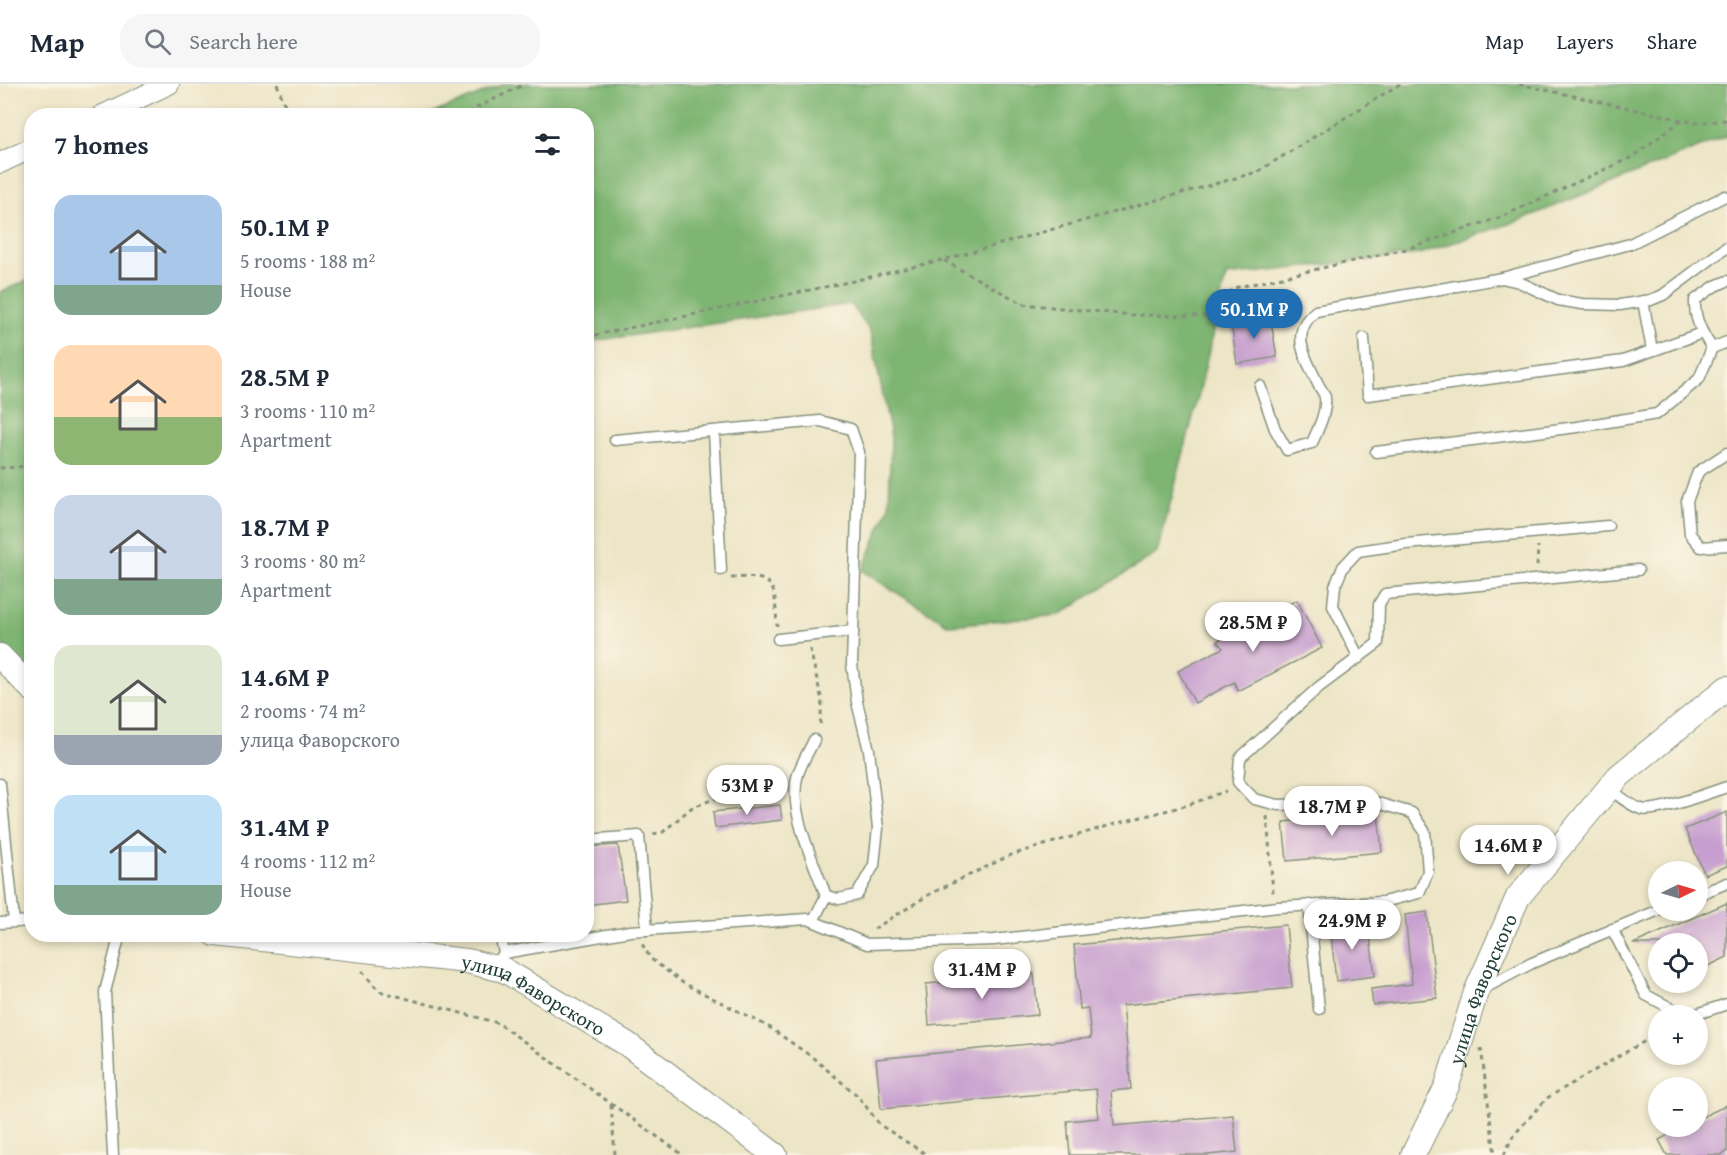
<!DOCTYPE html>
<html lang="en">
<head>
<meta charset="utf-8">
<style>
  :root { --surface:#fff; --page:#f6f6f7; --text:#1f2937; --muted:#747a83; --line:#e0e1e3; --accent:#1f6fb2 }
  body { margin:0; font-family:"Gentium Book Plus",serif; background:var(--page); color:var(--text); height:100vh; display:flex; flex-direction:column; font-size:22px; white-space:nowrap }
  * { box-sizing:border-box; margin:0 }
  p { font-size:20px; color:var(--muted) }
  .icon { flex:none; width:33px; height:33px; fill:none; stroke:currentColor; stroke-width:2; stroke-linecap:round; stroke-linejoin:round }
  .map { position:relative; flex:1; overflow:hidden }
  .drawer { position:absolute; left:24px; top:24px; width:570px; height:834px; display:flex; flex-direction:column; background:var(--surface); border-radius:24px; box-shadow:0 3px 9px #0003 }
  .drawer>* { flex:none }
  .needle { width:39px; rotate:85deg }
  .tools { position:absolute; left:1648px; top:777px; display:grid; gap:12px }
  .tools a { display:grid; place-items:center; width:60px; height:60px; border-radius:50%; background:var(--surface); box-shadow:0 3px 9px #0003; font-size:30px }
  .price { position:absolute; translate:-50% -51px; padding:0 14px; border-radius:21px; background:#fff; color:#222; font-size:20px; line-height:39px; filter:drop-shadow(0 2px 3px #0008) }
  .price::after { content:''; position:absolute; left:50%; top:36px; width:18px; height:14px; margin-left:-9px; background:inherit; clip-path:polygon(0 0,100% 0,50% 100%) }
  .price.on { background:var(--accent); color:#fff }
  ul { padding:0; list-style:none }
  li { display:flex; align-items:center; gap:18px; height:150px; padding:0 30px }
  li span { display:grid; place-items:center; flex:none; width:168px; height:120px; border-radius:18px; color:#555 }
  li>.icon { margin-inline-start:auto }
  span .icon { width:72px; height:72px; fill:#fffc; stroke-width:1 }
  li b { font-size:26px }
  h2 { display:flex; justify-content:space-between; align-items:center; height:72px; padding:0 30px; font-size:26px }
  header { display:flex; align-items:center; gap:36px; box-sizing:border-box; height:84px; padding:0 30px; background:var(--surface); border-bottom:2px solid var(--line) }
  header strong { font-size:28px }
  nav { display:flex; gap:33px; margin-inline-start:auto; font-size:21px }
  .search { width:420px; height:54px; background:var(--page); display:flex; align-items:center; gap:15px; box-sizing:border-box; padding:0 21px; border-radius:24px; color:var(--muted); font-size:22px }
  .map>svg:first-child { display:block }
  .forest { fill:#7eb572; stroke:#4e7953; stroke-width:1.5 }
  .building { fill:#c69ecf }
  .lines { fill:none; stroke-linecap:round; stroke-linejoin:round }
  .service-casing { stroke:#86917d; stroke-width:13 }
  .minor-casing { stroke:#86917d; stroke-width:22 }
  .tertiary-casing { stroke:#86917d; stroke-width:26 }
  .path { stroke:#86917d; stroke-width:3; stroke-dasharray:4.5 4.5; stroke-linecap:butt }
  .service { stroke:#fff; stroke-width:10 }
  .minor { stroke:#fff; stroke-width:20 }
  .tertiary { stroke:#fff; stroke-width:24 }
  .labels { text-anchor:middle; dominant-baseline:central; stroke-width:4.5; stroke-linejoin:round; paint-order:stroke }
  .street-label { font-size:20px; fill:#1f3d34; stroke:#fcf5e5 }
</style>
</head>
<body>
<header>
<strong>Map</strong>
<div class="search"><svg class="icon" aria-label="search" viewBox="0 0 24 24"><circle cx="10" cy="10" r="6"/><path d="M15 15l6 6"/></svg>Search here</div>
<nav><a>Map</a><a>Layers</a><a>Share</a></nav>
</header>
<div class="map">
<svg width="1727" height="1071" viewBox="0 0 1727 1071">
  <rect width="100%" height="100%" fill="#fcf5e5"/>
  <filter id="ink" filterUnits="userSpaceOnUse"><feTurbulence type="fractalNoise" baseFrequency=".0167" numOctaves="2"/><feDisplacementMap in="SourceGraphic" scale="12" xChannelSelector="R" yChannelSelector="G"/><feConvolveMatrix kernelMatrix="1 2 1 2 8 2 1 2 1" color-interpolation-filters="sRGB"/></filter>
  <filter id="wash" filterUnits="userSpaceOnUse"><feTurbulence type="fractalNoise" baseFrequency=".008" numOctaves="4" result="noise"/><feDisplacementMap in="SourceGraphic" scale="24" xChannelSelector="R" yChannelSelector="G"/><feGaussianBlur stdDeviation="1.35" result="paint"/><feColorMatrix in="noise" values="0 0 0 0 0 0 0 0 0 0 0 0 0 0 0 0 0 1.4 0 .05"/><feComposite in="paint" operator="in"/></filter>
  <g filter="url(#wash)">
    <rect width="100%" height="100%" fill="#ece5c6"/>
    <!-- forest -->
    <g class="forest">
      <path d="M505 0H1727V52L1518 137 1419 170 1226 192 1197 318 1157 469 1059 531 949 541 862 487 889 423 891 352 870 247 851 220 587 258 586 32 429 31Z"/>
      <path d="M31 195V589L0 558V208Z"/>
    </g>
    <g id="blocks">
      <!-- building -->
      <g class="building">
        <path d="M1270 232 1277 273 1237 280 1231 238Z"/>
        <path d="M1297 516 1322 564 1238 607 1234 598 1195 619 1178 587 1223 564 1217 557Z"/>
        <path d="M780 721 782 736 715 744 713 728Z"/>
        <path d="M1727 728V782L1705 791 1685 745Z"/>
        <path d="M1378 729 1382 768 1287 777 1283 738Z"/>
        <path d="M618 761 626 816 586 821V763Z"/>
        <path d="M1727 819V873L1698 887V860H1633Z"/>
        <path d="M1427 828 1437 914 1373 921 1371 905 1412 900 1405 831Z"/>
        <path d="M1368 837 1375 892 1336 897 1330 841Z"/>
        <path d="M1286 841 1292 904 1123 921 1131 1005 1111 1007 1114 1042 1233 1031 1237 1068 1208 1071H1070L1067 1037 1099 1034 1096 1005 881 1025 876 975 1091 954 1088 924 1080 925 1074 861Z"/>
        <path d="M1034 890 1038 931 929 941 926 900Z"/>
        <path d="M1727 1021V1068L1721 1071H1667L1659 1056 1684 1042H1698V1035Z"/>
      </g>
    </g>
  </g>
  <g filter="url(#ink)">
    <use href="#blocks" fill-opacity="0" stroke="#86917d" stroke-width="1.5"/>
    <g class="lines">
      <!-- service casing -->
      <g class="service-casing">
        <g id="service">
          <path d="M1502 194 1630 160 1725 112"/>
          <path d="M1643 217 1652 266"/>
          <path d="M1364 254 1368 311 1623 277 1702 249"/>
          <path d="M1712 264C1702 249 1694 235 1695 216L1715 202 1727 197"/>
          <path d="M1260 302 1275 345 1287 366 1312 359C1318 345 1327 328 1325 313 1324 309 1320 304 1318 300 1306 274 1288 249 1316 227L1502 194 1519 198 1558 216 1582 220 1620 221 1651 216 1663 211 1727 163"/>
          <path d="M714 348 721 486"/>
          <path d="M615 356 820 337 851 345 859 368 852 580 857 618 869 666 878 744 874 781 857 811 839 815 826 812 813 837"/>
          <path d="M1376 368 1577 343 1657 330 1699 295 1712 264 1727 258"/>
          <path d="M1727 369 1698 388 1687 417 1690 450 1701 463 1727 461"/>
          <path d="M778 555 853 547"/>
          <path d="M1359 574 1333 522 1335 502 1343 483 1358 467 1406 460 1608 442"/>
          <path d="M814 656C809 667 802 678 798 690 787 725 814 778 826 812"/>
          <path d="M0 700 14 837"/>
          <path d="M1609 704C1619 712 1629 721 1641 725 1655 730 1710 708 1727 703"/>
          <path d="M586 756 639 752 647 846"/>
          <path d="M1698 811 1727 799"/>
          <path d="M1309 821 1319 925"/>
          <path d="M0 839 32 837"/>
          <path d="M1612 845 1646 911 1686 932"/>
          <path d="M500 850 504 869"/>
          <path d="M495 882 504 869 630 847 808 835 867 860 994 856 1278 823 1383 818 1419 809 1428 788 1425 748 1412 729 1374 718 1278 721 1254 715 1238 698 1240 674 1319 603 1378 559 1379 520 1385 510 1638 486"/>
          <path d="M1479 907 1532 879 1659 826"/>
          <path d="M1691 932 1727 920"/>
          <path d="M113 1071 105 908 120 850"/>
        </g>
      </g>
      <!-- minor casing -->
      <g class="minor-casing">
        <g id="minor">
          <path d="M101 32 169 0"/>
          <path d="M0 79 32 64"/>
        </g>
      </g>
      <!-- tertiary casing -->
      <g class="tertiary-casing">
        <g id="tertiary">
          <path d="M0 572 32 605"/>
          <path id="s1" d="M215 850 467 877 504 886 627 960 775 1071"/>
          <path id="s2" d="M1413 1071 1447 1002 1476 908 1518 813 1619 692 1727 604"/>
        </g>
      </g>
      <!-- path -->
      <g class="path">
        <path d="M277 0 289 32"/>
        <path d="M1400 0 1257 88 943 176 1023 220 1130 231 1207 232 1234 204 1406 165 1501 133 1632 73 1682 36"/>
        <path d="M1519 0 1696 39 1727 36"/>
        <path d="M460 32 525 0"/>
        <path d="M586 253 853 197 942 176"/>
        <path d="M0 384 32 382"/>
        <path d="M1537 482 1538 462"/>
        <path d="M731 494C779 490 774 503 777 542"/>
        <path d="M810 565 822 617 820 644"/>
        <path d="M1267 732 1273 809"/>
        <path d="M653 750 663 748 691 724 734 707 781 710"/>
        <path d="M874 845 930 810 1011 771 1118 739 1188 721 1226 707"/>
        <path d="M642 860 651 875 683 899 769 943 812 973 858 1012 880 1041 927 1071"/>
        <path d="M362 887 379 907 498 939 683 1071"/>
        <path d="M1481 964 1495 1071"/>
        <path d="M611 1021 615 1071"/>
        <path d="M1504 1071 1513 1052 1547 1014 1659 949"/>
      </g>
      <!-- service -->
      <use href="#service" class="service"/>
      <!-- minor -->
      <use href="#minor" class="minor"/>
      <!-- tertiary -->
      <use href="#tertiary" class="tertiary"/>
    </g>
  </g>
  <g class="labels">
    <!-- street labels -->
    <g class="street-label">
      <text stroke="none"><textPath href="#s2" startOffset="180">улица Фаворского</textPath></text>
      <text stroke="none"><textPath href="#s1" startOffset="328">улица Фаворского</textPath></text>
    </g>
  </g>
</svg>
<div class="tools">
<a><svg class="needle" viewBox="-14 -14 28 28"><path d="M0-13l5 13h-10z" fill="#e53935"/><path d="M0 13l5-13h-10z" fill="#747a83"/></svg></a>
<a><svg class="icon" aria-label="locate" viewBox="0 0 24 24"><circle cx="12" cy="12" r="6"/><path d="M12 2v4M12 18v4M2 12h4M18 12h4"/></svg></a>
<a>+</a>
<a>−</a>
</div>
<b class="price on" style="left:1254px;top:256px">50.1M ₽</b>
<b class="price" style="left:1253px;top:569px">28.5M ₽</b>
<b class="price" style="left:747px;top:732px">53M ₽</b>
<b class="price" style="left:1332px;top:753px">18.7M ₽</b>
<b class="price" style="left:1508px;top:792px">14.6M ₽</b>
<b class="price" style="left:1352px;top:867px">24.9M ₽</b>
<b class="price" style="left:982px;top:916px">31.4M ₽</b>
<section class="drawer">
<h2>7 homes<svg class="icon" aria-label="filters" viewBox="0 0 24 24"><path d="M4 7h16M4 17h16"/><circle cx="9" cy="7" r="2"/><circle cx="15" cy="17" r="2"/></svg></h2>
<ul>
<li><span style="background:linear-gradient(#a9c7e8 75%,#7fa58c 0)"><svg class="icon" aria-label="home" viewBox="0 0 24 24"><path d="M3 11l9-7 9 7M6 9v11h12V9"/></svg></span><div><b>50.1M ₽</b><p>5 rooms · 188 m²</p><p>House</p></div></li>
<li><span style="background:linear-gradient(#ffd9b3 60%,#8fb573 0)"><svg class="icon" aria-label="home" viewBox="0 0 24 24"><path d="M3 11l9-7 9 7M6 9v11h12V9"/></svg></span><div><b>28.5M ₽</b><p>3 rooms · 110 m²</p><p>Apartment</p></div></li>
<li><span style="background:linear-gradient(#c9d6e8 70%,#7fa58c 0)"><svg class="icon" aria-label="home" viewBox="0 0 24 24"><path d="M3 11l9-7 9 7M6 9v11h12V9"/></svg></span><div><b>18.7M ₽</b><p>3 rooms · 80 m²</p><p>Apartment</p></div></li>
<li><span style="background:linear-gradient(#dfe7d0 75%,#9aa5b1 0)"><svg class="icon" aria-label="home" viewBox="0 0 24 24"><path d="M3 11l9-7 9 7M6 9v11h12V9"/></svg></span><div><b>14.6M ₽</b><p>2 rooms · 74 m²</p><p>улица Фаворского</p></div></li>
<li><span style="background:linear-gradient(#bfe0f5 75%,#7fa58c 0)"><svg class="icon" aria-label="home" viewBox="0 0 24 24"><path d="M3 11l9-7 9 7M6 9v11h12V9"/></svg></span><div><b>31.4M ₽</b><p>4 rooms · 112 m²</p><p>House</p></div></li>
</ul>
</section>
</div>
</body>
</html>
